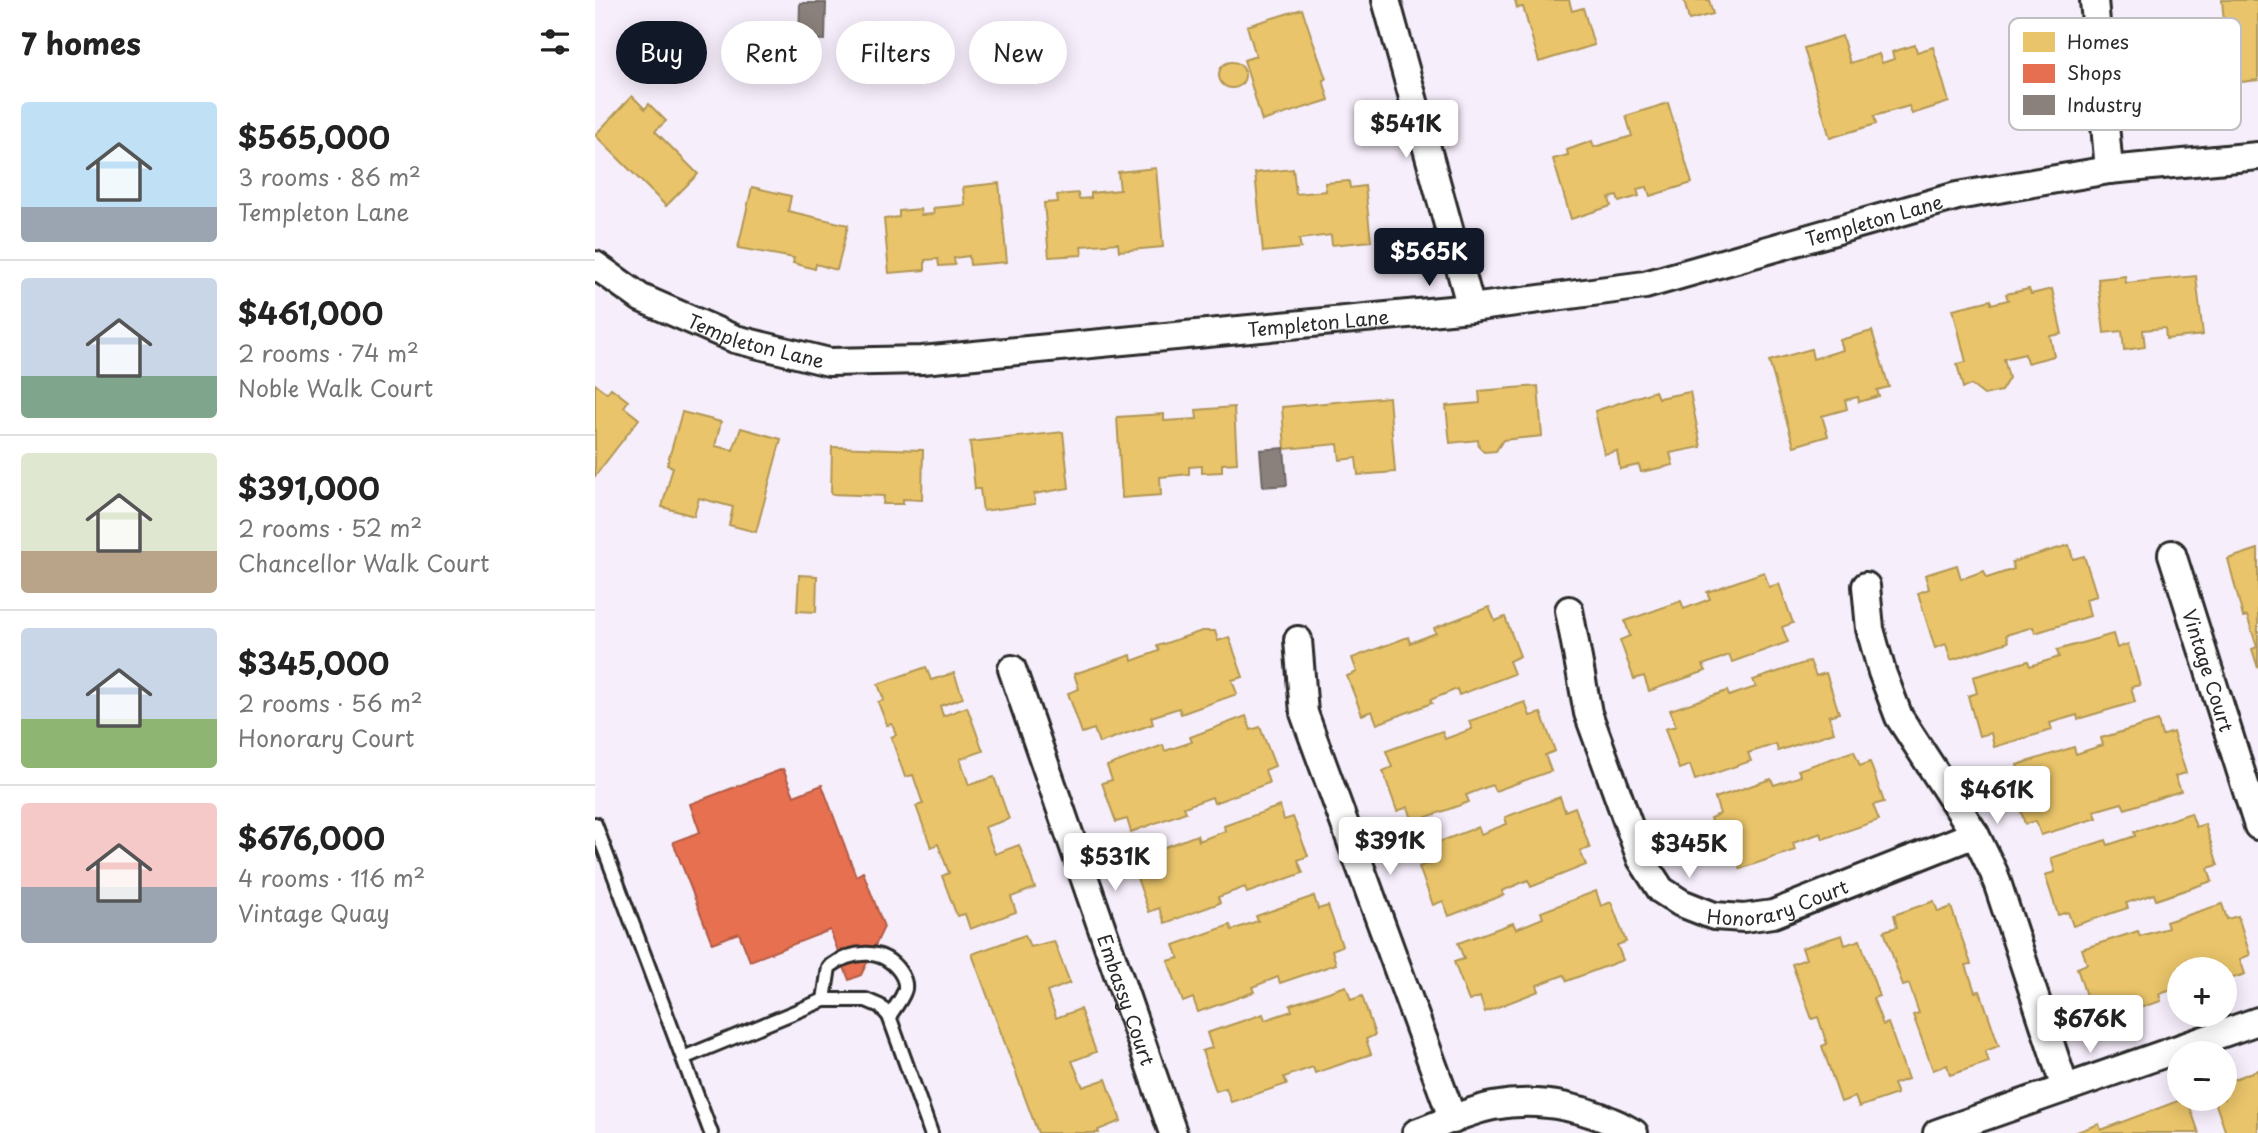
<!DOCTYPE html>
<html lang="en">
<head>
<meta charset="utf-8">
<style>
  :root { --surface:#fff; --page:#f2f2f2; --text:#222; --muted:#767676; --line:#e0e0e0; --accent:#111827 }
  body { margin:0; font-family:"Playpen Sans",sans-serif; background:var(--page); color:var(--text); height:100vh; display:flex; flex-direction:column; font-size:26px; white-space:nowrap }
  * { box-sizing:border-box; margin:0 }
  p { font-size:23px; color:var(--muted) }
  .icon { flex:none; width:38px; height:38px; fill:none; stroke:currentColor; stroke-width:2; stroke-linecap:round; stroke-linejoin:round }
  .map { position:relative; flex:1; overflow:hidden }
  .sheet { display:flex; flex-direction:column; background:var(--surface); width:595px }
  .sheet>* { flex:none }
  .banner { position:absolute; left:21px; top:21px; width:665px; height:63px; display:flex; gap:14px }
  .tools { position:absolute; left:1572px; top:957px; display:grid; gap:14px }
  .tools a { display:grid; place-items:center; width:70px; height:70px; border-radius:50%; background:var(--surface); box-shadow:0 4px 18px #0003; font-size:35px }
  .price { position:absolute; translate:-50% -60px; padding:0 16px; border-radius:7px; background:#fff; color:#222; font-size:23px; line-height:46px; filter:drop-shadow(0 2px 4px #0008) }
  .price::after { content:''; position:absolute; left:50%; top:42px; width:21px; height:16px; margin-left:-10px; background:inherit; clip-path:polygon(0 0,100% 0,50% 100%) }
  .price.active { background:var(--accent); color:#fff }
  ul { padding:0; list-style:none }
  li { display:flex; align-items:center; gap:21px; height:175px; padding:0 21px }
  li+li { border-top:2px solid var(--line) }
  li span { display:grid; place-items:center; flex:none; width:196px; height:140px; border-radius:7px; color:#555 }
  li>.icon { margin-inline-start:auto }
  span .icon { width:84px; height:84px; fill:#fffc; stroke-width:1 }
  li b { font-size:30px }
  h2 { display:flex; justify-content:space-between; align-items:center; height:84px; padding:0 21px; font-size:30px }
  .pill { padding:0 24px; border-radius:32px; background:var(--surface); box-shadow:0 4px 18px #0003; font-size:24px; line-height:63px }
  .pill.active { background:var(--accent); color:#fff }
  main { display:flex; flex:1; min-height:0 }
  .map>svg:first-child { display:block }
  .homes { fill:#e9c46a; stroke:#b09657; stroke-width:2 }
  .shops { fill:#e76f51; stroke:#af5b46; stroke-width:2 }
  .industry { fill:#8a817c; stroke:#6e6764; stroke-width:2 }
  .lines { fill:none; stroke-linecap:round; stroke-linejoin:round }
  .lane-casing { stroke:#2b2b2b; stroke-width:18 }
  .street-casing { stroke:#2b2b2b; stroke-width:32 }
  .lane { stroke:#fff; stroke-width:12 }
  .street { stroke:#fff; stroke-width:26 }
  .labels { text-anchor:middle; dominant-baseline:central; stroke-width:7; stroke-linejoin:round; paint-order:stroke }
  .street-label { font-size:19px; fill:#2b2b2b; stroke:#fff }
  .key { fill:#fff; stroke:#bfbfbf; stroke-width:2 }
  .key-label { font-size:19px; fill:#2b2b2b }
</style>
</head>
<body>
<main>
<section class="sheet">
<h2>7 homes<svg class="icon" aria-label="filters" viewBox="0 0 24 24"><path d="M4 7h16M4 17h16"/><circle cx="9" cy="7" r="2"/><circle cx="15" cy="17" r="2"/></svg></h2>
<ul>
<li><span style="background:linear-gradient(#bfe0f5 75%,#9aa5b1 0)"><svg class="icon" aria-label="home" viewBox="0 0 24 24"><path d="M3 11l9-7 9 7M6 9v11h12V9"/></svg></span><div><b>$565,000</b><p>3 rooms · 86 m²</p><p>Templeton Lane</p></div></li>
<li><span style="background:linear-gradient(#c9d6e8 70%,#7fa58c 0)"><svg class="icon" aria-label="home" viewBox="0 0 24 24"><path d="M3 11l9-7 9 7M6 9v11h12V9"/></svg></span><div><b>$461,000</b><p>2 rooms · 74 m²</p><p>Noble Walk Court</p></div></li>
<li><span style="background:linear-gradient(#dfe7d0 70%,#b9a48a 0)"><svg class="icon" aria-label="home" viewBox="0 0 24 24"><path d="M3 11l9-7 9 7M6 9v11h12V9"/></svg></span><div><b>$391,000</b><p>2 rooms · 52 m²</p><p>Chancellor Walk Court</p></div></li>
<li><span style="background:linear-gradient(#c9d6e8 65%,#8fb573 0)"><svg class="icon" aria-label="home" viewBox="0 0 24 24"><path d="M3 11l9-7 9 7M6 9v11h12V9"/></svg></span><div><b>$345,000</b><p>2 rooms · 56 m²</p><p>Honorary Court</p></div></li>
<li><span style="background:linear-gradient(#f6c9c9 60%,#9aa5b1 0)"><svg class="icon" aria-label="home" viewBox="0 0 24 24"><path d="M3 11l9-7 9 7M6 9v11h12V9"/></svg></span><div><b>$676,000</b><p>4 rooms · 116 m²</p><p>Vintage Quay</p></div></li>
</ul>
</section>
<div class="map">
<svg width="1663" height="1133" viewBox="0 0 1663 1133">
  <rect width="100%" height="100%" fill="#f7eefb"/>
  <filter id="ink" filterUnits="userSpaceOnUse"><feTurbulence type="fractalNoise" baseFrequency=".0143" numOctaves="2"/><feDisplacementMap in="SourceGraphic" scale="14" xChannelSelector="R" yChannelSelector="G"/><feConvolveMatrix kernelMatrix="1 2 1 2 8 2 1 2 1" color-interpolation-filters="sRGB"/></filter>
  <g filter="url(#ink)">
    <!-- homes -->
    <g class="homes">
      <path d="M920 0H974L977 11 988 8 999 45 944 62 928 7 922 8Z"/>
      <path d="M1089 0H1114L1118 14 1094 20Z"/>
      <path d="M1627 0H1663V80L1620 85 1617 47 1631 45Z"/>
      <path d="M707 9 731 79 728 80 734 100 667 121 649 60 661 56 652 26Z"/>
      <path d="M1247 36 1255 63 1284 54 1287 63 1299 59 1297 52 1320 45 1322 52 1338 47 1354 102 1317 114 1314 106 1279 116 1281 124 1235 138 1209 48Z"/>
      <circle cx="637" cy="75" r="13"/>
      <path d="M37 96 50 109 54 104 71 121 60 131 103 174 71 206 0 135Z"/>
      <path d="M1073 103 1097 183 1055 196 1052 187 1042 189 1044 196 1024 202 1022 196 1014 198 1016 206 976 219 958 159 973 155 972 150 997 141 999 147 1037 136 1031 116Z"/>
      <path d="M561 168 568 247 524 251 523 243 486 246 487 255 454 257 449 203 463 202 462 195 483 193 484 199 496 198V193L525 190 523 172Z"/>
      <path d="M698 169 701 194 731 191 730 183 754 181 755 188 770 186 776 241 737 245 736 235 704 239 706 248 668 252 660 173Z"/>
      <path d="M404 183 412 262 375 265 374 256 359 258 360 265 344 266 343 259 330 260V270L294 273 289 219 304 217V211L325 209 326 215 339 214 338 208 370 205 368 187Z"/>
      <path d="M157 187 196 196 193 211 253 225 242 270 221 264 220 269 198 263 199 258 143 248Z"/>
      <path d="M1530 276 1531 283 1601 276 1608 335 1571 339 1570 328 1548 330 1550 347 1529 350 1527 331 1509 333 1503 279Z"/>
      <path d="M1434 289 1436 294 1457 289 1467 334 1455 336 1459 356 1432 363 1430 354 1409 359 1414 378 1406 391 1389 395 1376 385 1368 388 1362 364 1371 362 1358 309 1396 300V304L1413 300 1411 294Z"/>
      <path d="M1277 331 1294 387 1282 390 1284 396 1264 402 1263 397 1250 400 1252 409 1227 416 1233 436 1199 446 1174 361 1216 349 1218 359 1248 350 1245 340Z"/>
      <path d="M0 384 12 393 16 388 33 401 29 407 44 419 0 476Z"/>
      <path d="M943 386 947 436 908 440 901 451 889 452 884 447 883 440 855 443 851 406 885 403 884 391Z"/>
      <path d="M1060 391 1063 398 1095 392 1106 447 1075 453 1078 465 1046 472 1044 465 1025 469 1022 451 1009 454 1000 411Z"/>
      <path d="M794 397 800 472 763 475 761 458 745 460 743 444 690 449 687 407Z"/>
      <path d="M639 407 642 463 627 464V472L607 473V466L594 467V474L565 477 566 495 527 498 522 417 569 414V421L602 419 601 410Z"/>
      <path d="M87 412 126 422 120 446 138 450 146 428 186 439 161 532 134 525 138 507 104 498 99 516 67 507 78 467 72 465Z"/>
      <path d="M468 432 474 488 439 494 440 504 388 511 385 489H380L375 442Z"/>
      <path d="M237 447 328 450 327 500 308 499V504H288L289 496 236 494Z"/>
      <path d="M1474 545 1478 559 1489 556 1502 596 1491 599 1495 616 1440 633 1438 627 1411 635 1413 642 1356 660 1351 644 1340 648 1323 593 1334 589 1330 575 1362 565 1366 579 1389 571 1392 578 1419 569 1417 562Z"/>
      <path d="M1663 549V668L1657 649 1662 647 1652 616 1648 617 1633 559Z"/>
      <path d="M1169 572 1174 587 1184 584 1198 623 1187 627 1193 642 1137 662 1134 655 1108 665 1111 671 1054 691 1049 676 1039 679 1025 640 1035 636 1030 621 1086 601 1089 609 1115 599 1112 592Z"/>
      <path d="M204 575 222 576 221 612 202 611Z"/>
      <path d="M894 607 900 621 910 617 925 656 914 661 919 674 864 695 862 689 835 700 837 703 782 724 777 711 767 715 752 676 762 672 757 658 813 637 815 643 841 633 839 628Z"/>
      <path d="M607 631H620L623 641 634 637 648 677 637 680 642 694 586 714 584 708 556 717 558 724 504 743 499 729 487 733 473 693 484 689 479 674 536 655 537 661 564 651 562 646Z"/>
      <path d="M1518 634 1522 648 1533 644 1545 685 1536 687 1540 702 1483 719 1482 715 1455 723 1457 730 1399 747 1396 733 1384 736 1373 696 1382 693 1378 677 1433 661 1435 666 1464 657 1462 650Z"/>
      <path d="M1215 661 1221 676 1231 673 1244 713 1234 716 1239 732 1183 751 1181 744 1153 753 1156 761 1100 780 1095 765 1084 769 1070 729 1081 726 1075 710 1132 691 1134 696 1161 687 1158 680Z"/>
      <path d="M331 667 336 680 359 673 368 698 345 706 348 716 372 707 388 751 365 759 374 785 399 777 414 819 390 827 400 854 424 845 440 888 416 897 421 912 375 929 370 914 362 916 347 876 354 873 343 844 336 847 321 806 328 804 318 775 310 777 296 737 301 735 297 724 292 725 283 702 289 700 283 684Z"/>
      <path d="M930 702 935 716 946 713 960 751 950 755 956 771 900 791 897 785 871 795 874 802 818 822 813 807 802 811 788 771 797 767 791 751 847 731 850 739 877 729 874 721Z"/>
      <path d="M651 716 656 730 665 727 680 766 670 770 674 783 619 803 617 797 589 807 591 812 536 832 532 819 521 822 507 783 517 780 512 766 568 745 570 751 597 742 595 737Z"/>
      <path d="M1563 721 1567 736 1578 732 1591 773 1580 776 1586 791 1530 809 1527 803 1499 811 1502 818 1446 835 1441 821 1430 824 1417 784 1427 781 1422 765 1479 747 1481 754 1508 745 1506 738Z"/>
      <path d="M1259 751 1265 766 1275 762 1289 802 1278 805 1284 820 1228 839 1226 833 1198 843 1200 850 1145 869 1140 854 1129 858 1115 818 1125 814 1120 798 1176 779 1179 785 1206 776 1203 770Z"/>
      <path d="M965 797 970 811 980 807 995 848 985 851 991 865 936 887 933 880 907 891 909 895 854 916 848 901 838 905 824 867 833 863 828 848 883 827 886 834 912 824 910 817Z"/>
      <path d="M685 806 689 820 698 817 713 856 703 860 708 873 652 893 650 887 623 897 625 903 570 923 564 908 554 912 540 872 550 868 546 856 602 835 604 841 630 831 629 826Z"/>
      <path d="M1596 813 1601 827 1610 824 1623 865 1613 868 1617 881 1561 900 1559 894 1531 903 1533 908 1478 926 1473 912 1463 915 1450 875 1460 872 1456 858 1511 840 1513 845 1540 836 1539 832Z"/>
      <path d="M1001 891 1006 906 1016 902 1031 942 1022 945 1028 960 972 981 969 975 942 985 944 991 890 1012 885 997 874 1001 859 962 869 959 863 943 918 923 921 929 948 918 946 912Z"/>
      <path d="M719 896 723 909 733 906 747 946 737 950 741 964 685 983 683 977 657 987 659 992 603 1012 598 998 588 1002 573 961 584 958 579 945 635 925 637 930 663 921 661 916Z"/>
      <path d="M1339 901 1343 912 1356 907 1376 964 1371 965 1380 992 1385 991 1404 1046 1390 1051 1394 1062 1355 1075 1352 1065 1338 1070 1318 1015 1324 1013 1314 984 1308 986 1289 931 1302 927 1299 915Z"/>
      <path d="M1627 904 1632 919 1643 916 1655 955 1645 959 1650 974 1629 981V970H1584V988L1564 994 1566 1001 1511 1018 1507 1004 1495 1008 1482 968 1492 964 1487 949 1543 931 1545 936 1573 928 1571 922Z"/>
      <path d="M430 935 435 947 459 941 475 983 452 992 460 1014 461 1018 485 1009 501 1052 477 1061 488 1087 511 1079 526 1121 503 1130 504 1133H443L377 954Z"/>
      <path d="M1247 935 1250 945 1265 940 1284 996 1278 998 1288 1025 1293 1023 1313 1079 1298 1084 1302 1094 1264 1107 1260 1097 1246 1102 1227 1046 1232 1044 1223 1017 1217 1019 1197 964 1211 959 1207 948Z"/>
      <path d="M751 986 756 1000 767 996 780 1035 771 1039 776 1054 720 1073 718 1067 689 1077 692 1084 636 1102 631 1088 621 1091 607 1051 617 1048 612 1033 668 1014 670 1020 697 1011 695 1005Z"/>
      <path d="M1663 1070V1133H1631L1619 1099H1629V1083Z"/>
      <path d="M1588 1099H1592L1604 1133H1479L1504 1124 1506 1130Z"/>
    </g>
    <!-- shops -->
    <path class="shops" d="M188 769 199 796 227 785 261 876 268 872 289 927 266 975 254 980 235 930 155 961 144 933 117 943 78 842 105 832 95 804Z"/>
    <!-- industry -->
    <g class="industry">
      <path d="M205 3H231L230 40 204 39Z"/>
      <path d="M689 448 692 485 668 487 665 450Z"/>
    </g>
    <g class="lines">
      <!-- lane casing -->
      <g class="lane-casing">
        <g id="lane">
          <path d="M0 824 116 1133"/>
          <path d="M229 1000 234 967C257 950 288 947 305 972 309 978 312 985 309 992 306 1000 299 1009 294 1016"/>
          <path d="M88 1058 229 1000H271L285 1006 294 1016 336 1133"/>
        </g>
      </g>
      <!-- street casing -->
      <g class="street-casing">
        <g id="street">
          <path d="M791 0 876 308"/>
          <path d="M1499 0 1514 170"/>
          <path id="s1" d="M0 265 46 298 140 339 234 362 327 360 876 308 1050 285 1362 196 1514 170 1663 156"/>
          <path id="s2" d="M1577 554 1663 826"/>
          <path d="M1271 586 1275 629 1287 672 1304 717 1380 834 1399 873 1470 1088"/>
          <path id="s3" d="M974 610 993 713 1046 859 1066 890 1086 903 1119 916 1149 918 1178 914 1380 834"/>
          <path d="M703 640 709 713 858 1120"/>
          <path id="s4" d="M417 669 578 1133"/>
          <path d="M821 1133C846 1124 872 1111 898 1106 946 1097 997 1108 1039 1133"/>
          <path d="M1342 1133 1663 1021"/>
        </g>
      </g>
      <!-- lane -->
      <use href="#lane" class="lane"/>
      <!-- street -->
      <use href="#street" class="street"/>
    </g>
  </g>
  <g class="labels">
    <!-- street labels -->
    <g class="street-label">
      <text stroke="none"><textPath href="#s1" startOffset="1314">Templeton Lane</textPath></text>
      <text stroke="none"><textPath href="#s1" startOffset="747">Templeton Lane</textPath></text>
      <text stroke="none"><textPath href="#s1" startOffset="180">Templeton Lane</textPath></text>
      <text stroke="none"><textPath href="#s2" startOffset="122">Vintage Court</textPath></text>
      <text stroke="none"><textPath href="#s3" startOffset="422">Honorary Court</textPath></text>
      <text stroke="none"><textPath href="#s4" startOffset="350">Embassy Court</textPath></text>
    </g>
  </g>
  <!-- legend -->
  <rect x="1414" y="18" width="232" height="112" rx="10" class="key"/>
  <rect x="1428" y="32" width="32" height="20" fill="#e9c46a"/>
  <rect x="1428" y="64" width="32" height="19" fill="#e76f51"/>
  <rect x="1428" y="95" width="32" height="20" fill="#8a817c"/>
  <g class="key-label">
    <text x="1472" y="49">Homes</text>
    <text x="1472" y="80">Shops</text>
    <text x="1472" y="112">Industry</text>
  </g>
</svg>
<div class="tools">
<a>+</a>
<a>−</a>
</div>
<b class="price" style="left:811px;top:160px">$541K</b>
<b class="price active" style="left:834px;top:288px">$565K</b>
<b class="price" style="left:1402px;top:826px">$461K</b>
<b class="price" style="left:795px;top:877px">$391K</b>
<b class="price" style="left:1094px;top:880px">$345K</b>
<b class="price" style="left:520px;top:893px">$531K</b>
<b class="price" style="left:1495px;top:1055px">$676K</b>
<div class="banner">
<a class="pill active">Buy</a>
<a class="pill">Rent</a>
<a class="pill">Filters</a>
<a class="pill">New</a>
</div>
</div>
</main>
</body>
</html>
